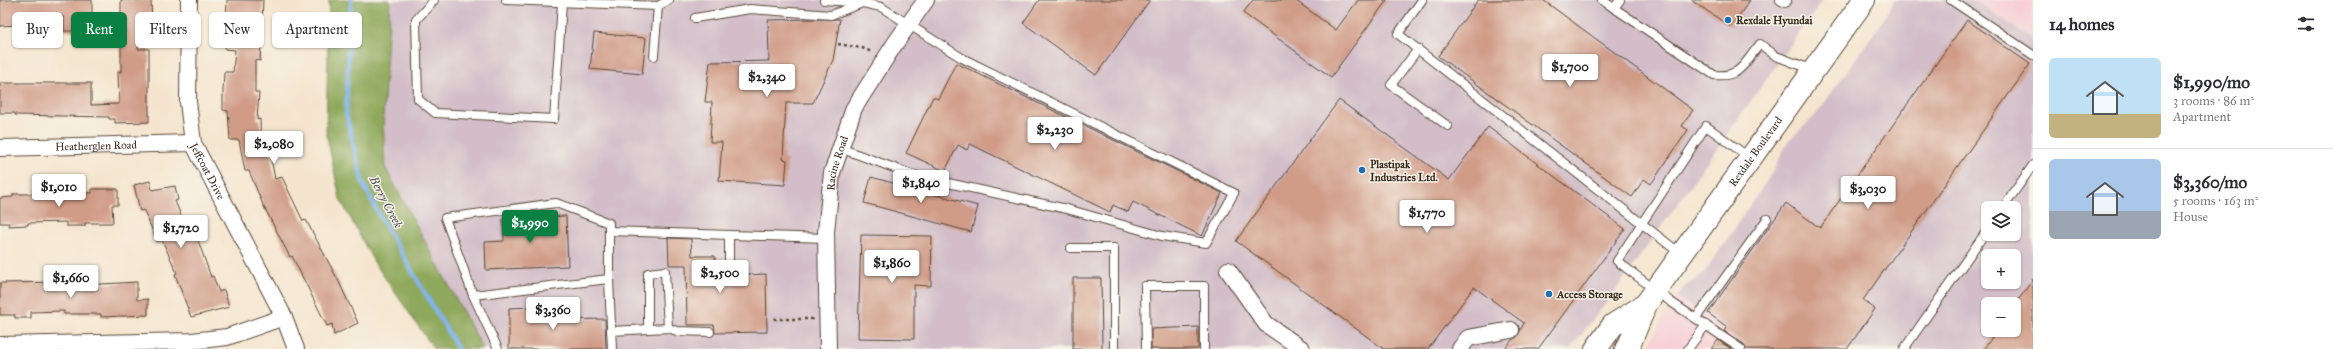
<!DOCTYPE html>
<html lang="en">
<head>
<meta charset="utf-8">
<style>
  :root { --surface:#fff; --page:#f7f7f7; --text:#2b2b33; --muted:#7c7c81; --line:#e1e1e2; --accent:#0b8043 }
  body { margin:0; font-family:"IM FELL Great Primer",serif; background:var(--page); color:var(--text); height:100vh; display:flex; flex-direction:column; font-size:15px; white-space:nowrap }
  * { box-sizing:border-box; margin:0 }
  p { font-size:13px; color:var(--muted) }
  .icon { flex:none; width:22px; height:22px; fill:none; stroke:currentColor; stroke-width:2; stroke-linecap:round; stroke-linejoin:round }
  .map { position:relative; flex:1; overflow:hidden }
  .drawer { display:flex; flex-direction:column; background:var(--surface); width:300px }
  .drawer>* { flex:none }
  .hud { position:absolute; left:12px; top:12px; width:380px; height:36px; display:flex; gap:8px }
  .fabs { position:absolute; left:1981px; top:201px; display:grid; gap:8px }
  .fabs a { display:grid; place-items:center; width:40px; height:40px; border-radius:6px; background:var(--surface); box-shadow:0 1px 3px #0004; font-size:20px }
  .price { position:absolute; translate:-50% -34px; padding:0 9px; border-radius:4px; background:#fff; color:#222; font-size:13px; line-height:26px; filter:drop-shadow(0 1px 2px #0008) }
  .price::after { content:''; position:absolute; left:50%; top:24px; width:12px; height:9px; margin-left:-6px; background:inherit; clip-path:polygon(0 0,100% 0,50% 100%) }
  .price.selected { background:var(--accent); color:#fff }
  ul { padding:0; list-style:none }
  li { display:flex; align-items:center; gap:12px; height:100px; padding:0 16px }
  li+li { border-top:1px solid var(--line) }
  li span { display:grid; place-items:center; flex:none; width:112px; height:80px; border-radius:6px; color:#555 }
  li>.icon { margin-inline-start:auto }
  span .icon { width:48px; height:48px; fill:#fffc; stroke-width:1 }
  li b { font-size:17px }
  h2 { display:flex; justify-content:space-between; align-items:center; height:48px; padding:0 16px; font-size:17px }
  .chip { padding:0 14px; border-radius:6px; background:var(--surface); box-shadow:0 1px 3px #0004; font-size:14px; line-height:36px }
  .chip.selected { background:var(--accent); color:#fff }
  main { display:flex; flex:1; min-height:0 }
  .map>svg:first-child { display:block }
  .built { fill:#f7cfd5 }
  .industrial { fill:#d2bdc8; fill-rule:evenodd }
  .forest { fill:#8fa95b; stroke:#656a3c }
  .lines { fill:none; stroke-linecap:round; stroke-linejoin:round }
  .stream { stroke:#82b5ef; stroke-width:4 }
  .building { fill:#d09b87 }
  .service-casing { stroke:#574638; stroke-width:10 }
  .minor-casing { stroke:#574638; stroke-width:18 }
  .secondary-casing { stroke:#574638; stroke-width:24 }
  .path { stroke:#574638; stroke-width:2.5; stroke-dasharray:3 3; stroke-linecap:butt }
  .service { stroke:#fff; stroke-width:8 }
  .minor { stroke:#fff; stroke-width:16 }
  .secondary { stroke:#fff; stroke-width:22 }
  .poi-dot { fill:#1f6fb2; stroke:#f7f3e8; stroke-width:1.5 }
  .labels { text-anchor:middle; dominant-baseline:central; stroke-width:3; stroke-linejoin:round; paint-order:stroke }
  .poi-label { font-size:11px; font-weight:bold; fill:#3b2a1e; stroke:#f7f3e8; text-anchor:start }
  .street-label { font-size:11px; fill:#3b2a1e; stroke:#f7f3e8 }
  .water-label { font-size:12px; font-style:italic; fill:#50545d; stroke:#f7f3e8 }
</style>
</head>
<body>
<main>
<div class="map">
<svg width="2033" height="349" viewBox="0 0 2033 349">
  <rect width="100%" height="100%" fill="#f7f3e8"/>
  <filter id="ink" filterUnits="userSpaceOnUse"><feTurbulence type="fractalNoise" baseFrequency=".025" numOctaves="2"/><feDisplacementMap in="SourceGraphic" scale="8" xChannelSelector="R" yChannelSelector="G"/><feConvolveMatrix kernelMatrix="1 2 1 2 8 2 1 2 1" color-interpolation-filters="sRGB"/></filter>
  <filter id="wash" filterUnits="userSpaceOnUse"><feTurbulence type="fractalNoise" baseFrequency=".012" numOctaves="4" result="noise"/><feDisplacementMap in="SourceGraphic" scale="16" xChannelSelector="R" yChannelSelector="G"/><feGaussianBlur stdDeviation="0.9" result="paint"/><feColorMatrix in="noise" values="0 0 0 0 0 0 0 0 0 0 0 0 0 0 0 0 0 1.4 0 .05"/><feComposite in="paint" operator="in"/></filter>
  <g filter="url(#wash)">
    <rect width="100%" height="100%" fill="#f5e5ce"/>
    <!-- built -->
    <g class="built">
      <path d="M1975 0H2033V40Z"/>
      <path d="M1677 297 1753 349H1647L1666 313Z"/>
    </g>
    <!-- industrial -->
    <g class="industrial">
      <path d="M390 0H1823L1616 290 1570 349H483L385 167 383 117Z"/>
      <path d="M1894 0H1975L2033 40V349H1753L1677 297 1684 287 1704 273 1772 173 1788 141 1815 116 1880 25ZM1988 208H2014V234H1988ZM1988 256H2014V282H1988ZM1988 304H2014V330H1988Z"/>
    </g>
    <!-- forest -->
    <path class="forest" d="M329 0H390L383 117 385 167 483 349H434L374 262 340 199 326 132Z"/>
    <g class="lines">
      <!-- stream -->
      <path class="stream" d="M351 0 346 114 363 184 382 220 458 349"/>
    </g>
    <g id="blocks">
      <!-- building -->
      <g class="building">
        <path d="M0 0H92V37H79V31H64V17H33L34 31H17V25L0 26Z"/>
        <path d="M121 0H151L152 25H138V49H149V122L115 123V119H109V117L15 115V113H0V83H91V105L119 104 118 72H121Z"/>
        <path d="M227 0H263L260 61 255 60V92L259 93 257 120 260 119 261 149 269 148 275 179 282 177 303 221 306 220 338 280 358 323 334 335 332 324 327 326 292 256 290 257 263 205 249 171H245L239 140H230L228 111 223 110V91L224 72H233L235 50 225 49Z"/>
        <path d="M1039 0H1150L1096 75 1023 23Z"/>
        <path d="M1253 0H1295L1336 30 1358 0H1387L1331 77 1243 13Z"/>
        <path d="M1478 0H1543L1693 110 1682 126 1688 130 1651 184 1644 179 1632 197 1438 56Z"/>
        <path d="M1691 0H1750L1731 27Z"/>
        <path d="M816 19H840L833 60 813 103H786L783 159 787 160 785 185 719 181 722 142H710L712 102H705L710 62 769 61 768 20Z"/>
        <path d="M1967 20 2030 64 1863 300 1875 309 1847 349H1746L1744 344 1724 331 1727 327 1708 313 1786 203 1820 228Z"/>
        <path d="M594 33 646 38 642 74 590 69Z"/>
        <path d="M956 63 1222 193 1202 236 1133 202 1128 212 1113 205 1110 212 970 144 967 150 958 145 945 171 906 153 933 97 938 99Z"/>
        <path d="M1339 100 1449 180 1488 127 1625 229 1538 349H1505L1512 340 1517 337 1524 323 1474 287 1428 349H1384L1236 241Z"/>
        <path d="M871 177 978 206 971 232 864 203Z"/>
        <path d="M150 181 152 190 175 186 178 200 175 201 189 234 195 232 211 277 213 276 219 292 224 290 229 307 191 317 175 274 177 273 162 240 157 242 144 210 140 211 134 185Z"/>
        <path d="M92 189H118V205H112L113 223H85V226H66V222L28 223V225L9 226V223H0V198L13 197V194H35V190H49V193H92Z"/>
        <path d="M566 216 568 266 486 270 485 242 504 241 503 219Z"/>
        <path d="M861 235 932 236 931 286 914 285V339L858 338Z"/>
        <path d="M668 238 691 239 692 256H715L716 282 746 281V275L766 274 767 332 715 333 714 325H687L686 265H669Z"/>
        <path d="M1073 278H1101L1102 349H1073Z"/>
        <path d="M2033 279V349H1984L1997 330H2014V306Z"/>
        <path d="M59 282V285H84L137 282V300L148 299V315L101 317V314H64V311L31 312V318H15V315H0V283Z"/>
        <path d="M555 306V320L605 319 606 349H509V308Z"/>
        <path d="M1198 327V349H1151V329Z"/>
        <path d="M1718 340 1731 349H1711Z"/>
      </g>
    </g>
  </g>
  <g filter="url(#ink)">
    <use href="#blocks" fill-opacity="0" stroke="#574638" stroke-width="1"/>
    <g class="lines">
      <!-- service casing -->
      <g class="service-casing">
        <g id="service">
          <path d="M434 0 416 20 418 99 435 113 554 119 562 3"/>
          <path d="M506 0 658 6 669 0"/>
          <path d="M824 0 863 3 881 7 962 58 1234 193 1206 243 1162 236 1067 209 916 176 840 148"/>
          <path d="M1422 0 1398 34 1681 254"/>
          <path d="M1602 0 1714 75C1741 78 1744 63 1760 44L1776 56 1813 70"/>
          <path d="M1780 0 1785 3 1787 0"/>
          <path d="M1951 0 2033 55"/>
          <path d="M1614 8 1620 0"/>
          <path d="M695 18 750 9 831 15 860 4"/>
          <path d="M1418 49 1391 85 1448 126"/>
          <path d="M654 56 658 6"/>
          <path d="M2003 208 2033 165"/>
          <path d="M609 231 826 238"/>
          <path d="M729 235V271"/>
          <path d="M1071 248H1114V349"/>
          <path d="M473 295 445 218 556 203 609 223V279"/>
          <path d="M1696 318 1767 219"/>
          <path d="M648 329V273L665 271 668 328"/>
          <path d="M611 331 668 328 677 331 710 332"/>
          <path d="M498 349 473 295 609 279 612 349"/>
          <path d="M1146 349 1145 286H1204V349"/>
          <path d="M1688 349 1706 325"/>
          <path d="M1741 349 1671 302 1617 261 1706 126 1750 158"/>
          <path d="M1904 349 1988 229"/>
        </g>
      </g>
      <!-- minor casing -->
      <g class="minor-casing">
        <g id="minor">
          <path id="s1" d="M189 0 188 102 193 143 284 317 296 349"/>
          <path id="s2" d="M0 148 193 143"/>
          <path d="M1228 270 1266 324 1302 349"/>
          <path d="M0 345 192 341 227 337 284 317"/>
          <path id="s3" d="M828 349 826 232 832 173 854 108 894 45 926 0"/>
          <path d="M1460 349 1468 338 1511 330"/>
        </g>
      </g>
      <!-- secondary casing -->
      <g class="secondary-casing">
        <g id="secondary">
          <path d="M1596 349 1613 325 1646 304"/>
          <path id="s4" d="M1626 349 1630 343 1646 304 1864 0"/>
        </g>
      </g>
      <!-- path -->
      <g class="path">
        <path d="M838 44 862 48 872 52"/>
        <path d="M774 319H813"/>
      </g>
      <!-- service -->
      <use href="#service" class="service"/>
      <!-- minor -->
      <use href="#minor" class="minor"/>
      <!-- secondary -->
      <use href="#secondary" class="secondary"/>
    </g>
  </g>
  <!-- markers -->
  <g class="poi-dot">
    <circle cx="1728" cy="20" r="4"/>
    <circle cx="1362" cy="170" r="4"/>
    <circle cx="1549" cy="294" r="4"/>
  </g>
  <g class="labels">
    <!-- poi labels -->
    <g class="poi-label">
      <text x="1736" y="20">Rexdale Hyundai</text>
      <text x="1370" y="164">Plastipak<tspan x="1370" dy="13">Industries Ltd.</tspan></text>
      <text x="1557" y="294">Access Storage</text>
    </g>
    <!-- street labels -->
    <g class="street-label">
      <text stroke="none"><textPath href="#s2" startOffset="96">Heatherglen Road</textPath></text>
      <text stroke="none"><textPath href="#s4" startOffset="237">Rexdale Boulevard</textPath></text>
      <text stroke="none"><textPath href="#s3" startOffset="187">Racine Road</textPath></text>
      <text stroke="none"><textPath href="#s1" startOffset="175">Jeffcoat Drive</textPath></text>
    </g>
    <!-- water labels -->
    <g class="water-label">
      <text transform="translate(386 202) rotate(62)">Berry Creek</text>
    </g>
  </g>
</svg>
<div class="fabs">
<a><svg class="icon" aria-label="layers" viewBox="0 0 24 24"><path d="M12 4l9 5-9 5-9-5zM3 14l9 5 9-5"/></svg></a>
<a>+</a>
<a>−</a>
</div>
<b class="price" style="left:1570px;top:88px">$1,700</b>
<b class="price" style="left:767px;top:98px">$2,340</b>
<b class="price" style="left:1055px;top:151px">$2,230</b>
<b class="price" style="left:274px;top:165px">$2,080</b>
<b class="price" style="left:921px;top:204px">$1,840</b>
<b class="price" style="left:59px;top:208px">$1,010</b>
<b class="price" style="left:1868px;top:210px">$3,030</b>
<b class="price" style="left:1427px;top:234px">$1,770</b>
<b class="price selected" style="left:530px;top:244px">$1,990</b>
<b class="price" style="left:181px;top:249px">$1,720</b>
<b class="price" style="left:892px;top:284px">$1,860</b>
<b class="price" style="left:720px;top:294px">$2,500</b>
<b class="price" style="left:71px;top:299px">$1,660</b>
<b class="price" style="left:553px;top:331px">$3,360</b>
<div class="hud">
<a class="chip">Buy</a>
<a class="chip selected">Rent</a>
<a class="chip">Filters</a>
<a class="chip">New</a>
<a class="chip">Apartment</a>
</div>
</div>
<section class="drawer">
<h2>14 homes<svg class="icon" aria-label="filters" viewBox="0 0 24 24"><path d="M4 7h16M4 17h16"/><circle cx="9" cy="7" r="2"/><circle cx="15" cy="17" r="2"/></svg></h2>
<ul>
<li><span style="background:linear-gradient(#bfe0f5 70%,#c2b280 0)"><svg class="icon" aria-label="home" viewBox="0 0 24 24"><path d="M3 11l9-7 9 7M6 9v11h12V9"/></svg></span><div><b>$1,990/mo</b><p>3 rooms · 86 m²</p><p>Apartment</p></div></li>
<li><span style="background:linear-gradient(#a9c7e8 65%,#9aa5b1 0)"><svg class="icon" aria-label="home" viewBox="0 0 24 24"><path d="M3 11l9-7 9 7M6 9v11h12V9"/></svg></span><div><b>$3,360/mo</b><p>5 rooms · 163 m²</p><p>House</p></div></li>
</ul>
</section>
</main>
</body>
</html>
